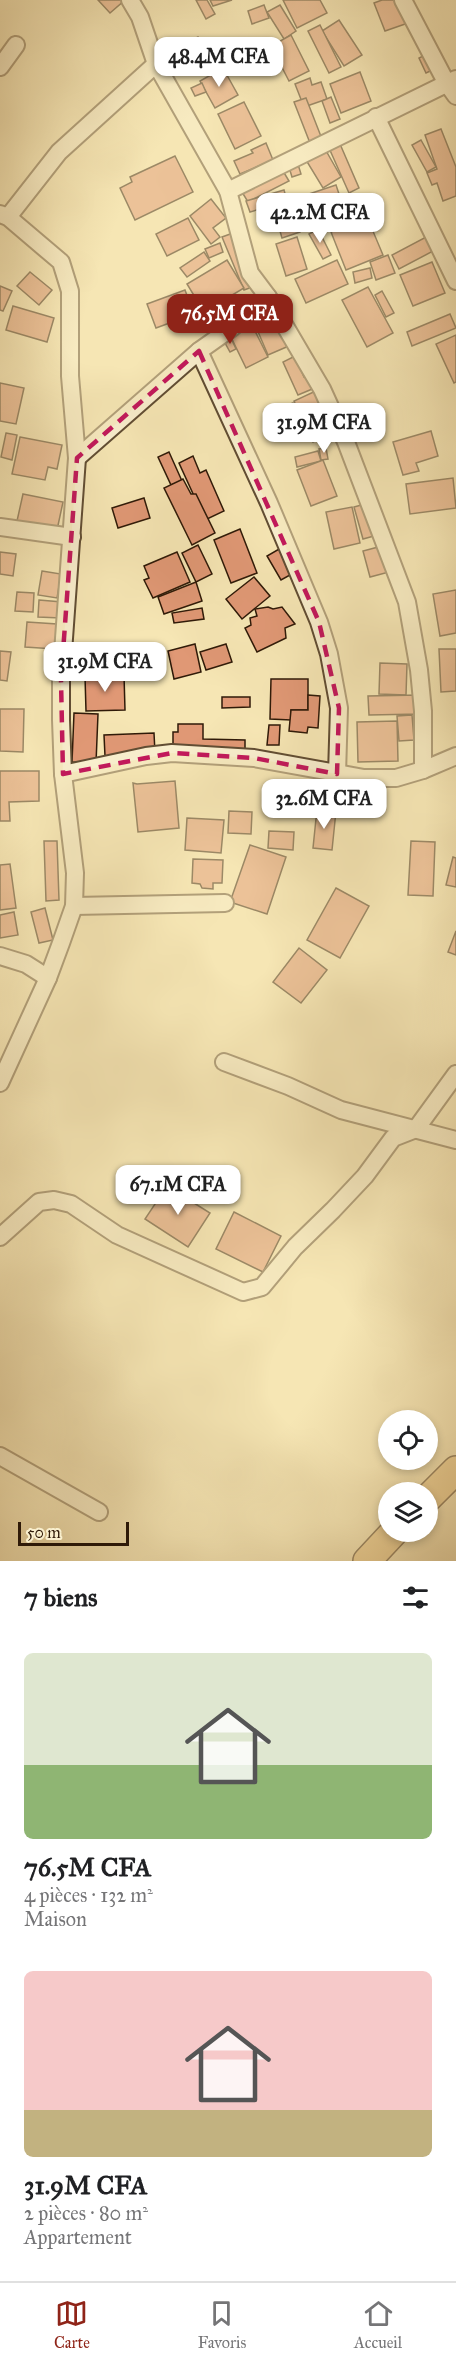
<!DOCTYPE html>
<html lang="fr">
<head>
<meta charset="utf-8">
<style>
  :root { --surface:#fff; --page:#f2f2f2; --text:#202124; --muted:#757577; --line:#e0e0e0; --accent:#8f2418 }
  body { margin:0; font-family:"IM FELL Great Primer",serif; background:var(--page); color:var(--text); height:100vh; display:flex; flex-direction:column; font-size:22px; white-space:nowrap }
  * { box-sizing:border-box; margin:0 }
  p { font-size:20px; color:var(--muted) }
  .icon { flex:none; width:33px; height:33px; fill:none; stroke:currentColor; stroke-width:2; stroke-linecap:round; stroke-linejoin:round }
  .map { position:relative; height:1561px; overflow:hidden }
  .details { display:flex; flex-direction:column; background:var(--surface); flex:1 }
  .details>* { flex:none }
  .controls { position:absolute; left:378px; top:1410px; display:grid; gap:12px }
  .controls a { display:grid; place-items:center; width:60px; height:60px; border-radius:50%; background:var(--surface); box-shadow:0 3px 9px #0003; font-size:30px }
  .scale { position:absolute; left:18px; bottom:15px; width:111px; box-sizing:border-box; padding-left:6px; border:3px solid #2f1a08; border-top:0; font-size:16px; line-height:21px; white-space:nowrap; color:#2f1a08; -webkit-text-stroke:4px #f9efce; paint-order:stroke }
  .price { position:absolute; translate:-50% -51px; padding:0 14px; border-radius:12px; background:#fff; color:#222; font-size:20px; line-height:39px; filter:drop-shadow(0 2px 3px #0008) }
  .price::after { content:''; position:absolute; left:50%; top:36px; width:18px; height:14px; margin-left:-9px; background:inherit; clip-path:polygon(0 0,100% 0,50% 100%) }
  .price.active { background:var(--accent); color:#fff }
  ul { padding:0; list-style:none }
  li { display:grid; align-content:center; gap:12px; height:318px; padding:0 24px }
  li span { display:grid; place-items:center; height:186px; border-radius:9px; color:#555 }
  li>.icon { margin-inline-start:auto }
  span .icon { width:108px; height:108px; fill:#fffc; stroke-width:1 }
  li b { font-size:26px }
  h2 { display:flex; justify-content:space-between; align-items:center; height:72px; padding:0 24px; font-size:26px }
  .tabs { display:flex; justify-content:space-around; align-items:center; height:84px; border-top:2px solid var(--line); background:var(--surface); font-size:16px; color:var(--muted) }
  .tabs a { display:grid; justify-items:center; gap:3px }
  .tabs .active { color:var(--accent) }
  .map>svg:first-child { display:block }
  .building { fill:#e09875; stroke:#2f1a08; stroke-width:1.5 }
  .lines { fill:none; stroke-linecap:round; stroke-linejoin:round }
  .minor-casing { stroke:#614d33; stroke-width:20 }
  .trunk-casing { stroke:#2f1a08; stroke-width:30 }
  .minor { stroke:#f9efce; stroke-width:16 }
  .trunk { stroke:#ebc37a; stroke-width:27 }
  .marked { fill:none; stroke:#c2185b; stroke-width:4.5; stroke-dasharray:12 8; stroke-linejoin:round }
</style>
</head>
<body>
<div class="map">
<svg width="456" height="1561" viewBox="0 0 456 1561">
  <rect width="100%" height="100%" fill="#f6e6b4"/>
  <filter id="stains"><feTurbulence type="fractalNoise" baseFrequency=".00333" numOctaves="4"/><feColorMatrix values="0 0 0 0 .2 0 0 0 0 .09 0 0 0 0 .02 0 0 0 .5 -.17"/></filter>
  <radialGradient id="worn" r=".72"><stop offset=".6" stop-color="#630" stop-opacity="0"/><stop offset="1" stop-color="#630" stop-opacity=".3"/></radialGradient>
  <!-- building -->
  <g class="building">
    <path d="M98 0H125L110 13Z"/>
    <path d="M196 0H207L215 14 206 19Z"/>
    <path d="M210 0H232L213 6Z"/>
    <path d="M283 0H320L327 13 297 28Z"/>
    <path d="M382 0H399L408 23 385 31 374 3Z"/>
    <path d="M264 5 269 18 252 24 248 11Z"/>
    <path d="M280 5 296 31 284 39 267 12Z"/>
    <path d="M339 20 362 55 344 66 322 31Z"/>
    <path d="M320 25 341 67 329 73 308 31Z"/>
    <path d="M291 35 309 71 289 81 271 46Z"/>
    <path d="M198 37 210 65 187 75 175 48Z"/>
    <path d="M431 52 439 67 426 73 419 58Z"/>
    <path d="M223 68 238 95 215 108 200 81Z"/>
    <path d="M360 72 371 101 341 113 330 84Z"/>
    <path d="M310 78 312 85 321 82 327 99 304 107 295 84Z"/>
    <path d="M202 83 206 92 195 96 191 88Z"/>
    <path d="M331 97 340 119 330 123 322 101Z"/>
    <path d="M306 98 322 139 310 143 294 102Z"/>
    <path d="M244 102 261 136 235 149 218 114Z"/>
    <path d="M441 129 456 167V196L443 201 437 183 432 185 427 173 437 169 425 135Z"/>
    <path d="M421 140 436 167 427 172 412 145Z"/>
    <path d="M266 143 273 160 240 174 234 161 253 153 251 150Z"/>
    <path d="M340 144 359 188 349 193 329 148Z"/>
    <path d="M325 149 341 177 323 188 306 160Z"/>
    <path d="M175 156 193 192 135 220 120 188 132 182 130 177Z"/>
    <path d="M297 161 301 174 292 177 288 164Z"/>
    <path d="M283 171 289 181 248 202 242 192Z"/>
    <path d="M336 185 344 209 314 219 306 195Z"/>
    <path d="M284 190 287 201 250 212 246 201Z"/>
    <path d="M211 199 226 218 213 228 220 237 211 244 190 216Z"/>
    <path d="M291 202 300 232 282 238 273 207Z"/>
    <path d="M367 217 383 255 346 270 331 232Z"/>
    <path d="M188 218 199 240 167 256 156 234Z"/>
    <path d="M318 229 331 255 323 259 309 234Z"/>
    <path d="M233 233 255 286 244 290 222 237Z"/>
    <path d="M428 236 435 250 399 269 392 255Z"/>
    <path d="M297 237 307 269 286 276 276 244Z"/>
    <path d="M220 243 223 252 209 258 205 249Z"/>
    <path d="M204 252 210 261 187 277 180 268Z"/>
    <path d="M388 255 395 273 376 280 370 262Z"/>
    <path d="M227 260 244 288 204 312 187 284Z"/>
    <path d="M337 260 348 284 306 303 295 279Z"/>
    <path d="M432 262 445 293 413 306 400 275Z"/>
    <path d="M370 268 372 278 355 283 353 272Z"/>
    <path d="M30 272 52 290 39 305 17 286Z"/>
    <path d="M0 286 12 291 3 311 0 310Z"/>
    <path d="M368 287 393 333 367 347 342 300Z"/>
    <path d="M185 290 194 314 156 328 147 304Z"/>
    <path d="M382 291 394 313 386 317 375 295Z"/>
    <path d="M13 306 54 318 47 342 6 330Z"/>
    <path d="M276 310 291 345 268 355 253 320Z"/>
    <path d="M450 314 456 328 412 346 407 332Z"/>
    <path d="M252 325 268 357 246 368 230 335Z"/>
    <path d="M456 335V382L454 383 436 344Z"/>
    <path d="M231 338 236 349 230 352 224 341Z"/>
    <path d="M295 356 304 377 311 373 317 387 298 395 283 362Z"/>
    <path d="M0 383 24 388 16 424 0 421Z"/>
    <path d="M320 389 340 429 313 442 294 401Z"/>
    <path d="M293 403 299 420 289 424 282 407Z"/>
    <path d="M431 431 438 456 416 463 419 471 403 475 393 442Z"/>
    <path d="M6 433 17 435 12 460 1 457Z"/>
    <path d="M20 437 62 445 57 469 48 467 45 480 12 474Z"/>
    <path d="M326 448 328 459 321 460 319 449Z"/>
    <path d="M318 451 321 461 297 467 295 457Z"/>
    <path d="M169 452 182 481 171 485 158 457Z"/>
    <path d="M193 456 200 473 206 470 224 511 205 520 179 463Z"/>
    <path d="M323 460 337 496 311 506 297 470Z"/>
    <path d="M453 478 456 508 410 514 406 484Z"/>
    <path d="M183 479 191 494H196L215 533 192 545 164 488Z"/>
    <path d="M23 494 63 502 57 530 17 521Z"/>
    <path d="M144 498 150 518 118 528 112 508Z"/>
    <path d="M365 504 374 536 363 539 354 507Z"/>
    <path d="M352 507 360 543 334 549 326 512Z"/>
    <path d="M240 529 257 573 231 583 214 540Z"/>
    <path d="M198 545 212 574 196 582 182 553Z"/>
    <path d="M286 545 301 569 281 580 267 556Z"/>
    <path d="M382 546 389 572 370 577 363 551Z"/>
    <path d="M0 552 16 554 13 576 0 574Z"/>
    <path d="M177 552 190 582 153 598 144 580 149 578 144 566Z"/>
    <path d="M42 571 61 574 57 598 38 595Z"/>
    <path d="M254 577 270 596 242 619 226 599Z"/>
    <path d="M196 582 202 601 164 614 158 597Z"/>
    <path d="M456 590V633L440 636 433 594Z"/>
    <path d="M17 592 34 593 33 612 15 611Z"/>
    <path d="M39 600 62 602 61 618 38 617Z"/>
    <path d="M268 607 273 609 282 607 295 624 285 628 286 638 257 652 245 628 251 625 250 618 257 616 255 609Z"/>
    <path d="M202 608 204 619 174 623 172 613Z"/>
    <path d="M27 622 57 624 55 649 25 647Z"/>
    <path d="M195 644 201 672 174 679 168 651Z"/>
    <path d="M226 644 232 662 206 670 200 652Z"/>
    <path d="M439 649H456V691L441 692Z"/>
    <path d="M0 651 11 652 7 681 0 680Z"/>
    <path d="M380 663 407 664 406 695 379 694Z"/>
    <path d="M124 675 125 710 86 711 85 676Z"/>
    <path d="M271 679H308V710H291V720L270 719Z"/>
    <path d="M308 695 320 696 318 728 308 727 307 733 289 731 291 710H308Z"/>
    <path d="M420 695V714L369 715 368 696Z"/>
    <path d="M222 697H250V707L222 708Z"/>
    <path d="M0 709H24L23 752 0 751Z"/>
    <path d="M74 713 98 714 96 763 72 762Z"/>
    <path d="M412 715 414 740 399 741 397 716Z"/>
    <path d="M397 721 398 761 358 762 357 722Z"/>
    <path d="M178 724H203V739L245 740V749H173V732H178Z"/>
    <path d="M269 725H280L279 745H267Z"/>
    <path d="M154 733 155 753 105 756 104 735Z"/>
    <path d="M0 771H39V801L9 802 10 821H0Z"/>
    <path d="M175 781 179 828 138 832 133 783 137 784Z"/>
    <path d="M317 809 336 811 332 850 313 848Z"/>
    <path d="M229 811 252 812 251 834 228 833Z"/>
    <path d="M187 818 224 820 221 853 185 850Z"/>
    <path d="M269 831 294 832 293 850 268 848Z"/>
    <path d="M44 841H57L59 900 46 901Z"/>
    <path d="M411 841 435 842 433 896 408 895Z"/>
    <path d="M250 845 286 857 267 914 230 902Z"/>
    <path d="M453 857 456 858V887L446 885Z"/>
    <path d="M193 859 223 860 222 883H213V889L202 888 200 884 192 883Z"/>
    <path d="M10 864 16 908 0 910V865Z"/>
    <path d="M336 888 369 906 340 958 307 940Z"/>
    <path d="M45 908 53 940 39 943 31 912Z"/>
    <path d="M14 912 18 935 0 938V915Z"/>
    <path d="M456 931V955L448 952Z"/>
    <path d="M299 948 327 970 301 1003 273 982Z"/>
    <path d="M167 1186 210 1213 188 1247 145 1219Z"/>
    <path d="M234 1212 281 1236 263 1272 216 1249Z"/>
  </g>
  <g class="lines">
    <!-- minor casing -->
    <g class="minor-casing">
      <g id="minor">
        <path d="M403 0 446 82 456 96"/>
        <path d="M0 67 16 45"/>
        <path d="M376 117 456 281"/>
        <path d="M228 191 456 79"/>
        <path d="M0 214 8 217 61 262 70 291V376L77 458 61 680V720L63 774 75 873 74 906 61 943 48 978 0 1083"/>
        <path d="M8 217 59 152 156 64"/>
        <path d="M268 297 322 389 346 442 407 602 419 670 423 711V770"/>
        <path d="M199 351 269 503 319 622 329 654 339 708 337 774"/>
        <path d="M77 458 199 351 233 327 268 297 250 273 228 191 156 64 140 17 130 0"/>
        <path d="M0 527 72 537"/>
        <path d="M63 774 146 756 172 753 254 758 364 778H396L423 770 456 756"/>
        <path d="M74 906 225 903"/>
        <path d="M0 956 26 964 48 978"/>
        <path d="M224 1062 288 1086 341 1110 456 1140"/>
        <path d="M0 1237 39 1202 54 1200 71 1204 117 1235 243 1292 262 1287 295 1247 333 1210 365 1176 393 1138 416 1129 456 1074"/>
        <path d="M0 1456 99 1512"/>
      </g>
    </g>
    <!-- trunk casing -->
    <g class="trunk-casing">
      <g id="trunk">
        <path d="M428 1498 456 1470"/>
        <path d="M367 1561 394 1532"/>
      </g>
    </g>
    <!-- minor -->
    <use href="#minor" class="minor"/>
    <!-- trunk -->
    <use href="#trunk" class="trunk"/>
  </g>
  <!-- marked area -->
  <path d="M0 0H456V1561H0ZM199 351 319 622 339 708 337 774 254 758 172 753 63 774 61 680 77 458Z" fill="#f6e6b4" fill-opacity=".55" fill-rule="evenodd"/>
  <path class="marked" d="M199 351 319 622 339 708 337 774 254 758 172 753 63 774 61 680 77 458Z"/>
  <rect width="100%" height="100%" filter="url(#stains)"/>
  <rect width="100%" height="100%" fill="url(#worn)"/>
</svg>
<div class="controls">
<a><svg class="icon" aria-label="locate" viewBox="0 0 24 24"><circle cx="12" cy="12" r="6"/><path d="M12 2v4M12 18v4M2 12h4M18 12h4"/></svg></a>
<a><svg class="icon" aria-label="layers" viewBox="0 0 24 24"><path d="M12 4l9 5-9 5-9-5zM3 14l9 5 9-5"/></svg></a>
</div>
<div class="scale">50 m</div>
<b class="price" style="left:219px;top:88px">48.4M CFA</b>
<b class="price" style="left:320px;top:244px">42.2M CFA</b>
<b class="price active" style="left:230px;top:345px">76.5M CFA</b>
<b class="price" style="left:324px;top:454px">31.9M CFA</b>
<b class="price" style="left:105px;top:693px">31.9M CFA</b>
<b class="price" style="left:324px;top:830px">32.6M CFA</b>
<b class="price" style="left:178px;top:1216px">67.1M CFA</b>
</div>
<section class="details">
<h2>7 biens<svg class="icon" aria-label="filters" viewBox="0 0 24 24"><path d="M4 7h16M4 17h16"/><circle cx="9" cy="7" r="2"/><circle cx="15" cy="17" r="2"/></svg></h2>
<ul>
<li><span style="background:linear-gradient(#dfe7d0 60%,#8fb573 0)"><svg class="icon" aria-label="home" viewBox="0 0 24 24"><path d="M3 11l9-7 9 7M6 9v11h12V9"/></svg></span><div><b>76.5M CFA</b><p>4 pièces · 132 m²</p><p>Maison</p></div></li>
<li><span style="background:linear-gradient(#f6c9c9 75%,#c2b280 0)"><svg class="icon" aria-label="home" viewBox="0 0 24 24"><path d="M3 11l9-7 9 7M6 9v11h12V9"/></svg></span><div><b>31.9M CFA</b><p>2 pièces · 80 m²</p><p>Appartement</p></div></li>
</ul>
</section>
<nav class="tabs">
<a class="active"><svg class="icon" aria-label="map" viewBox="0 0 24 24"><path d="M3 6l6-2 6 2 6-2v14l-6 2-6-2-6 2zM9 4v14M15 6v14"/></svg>Carte</a>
<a><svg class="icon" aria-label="saved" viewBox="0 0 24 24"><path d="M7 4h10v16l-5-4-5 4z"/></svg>Favoris</a>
<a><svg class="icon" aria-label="home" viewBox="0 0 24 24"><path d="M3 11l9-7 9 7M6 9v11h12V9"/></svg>Accueil</a>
</nav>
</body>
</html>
